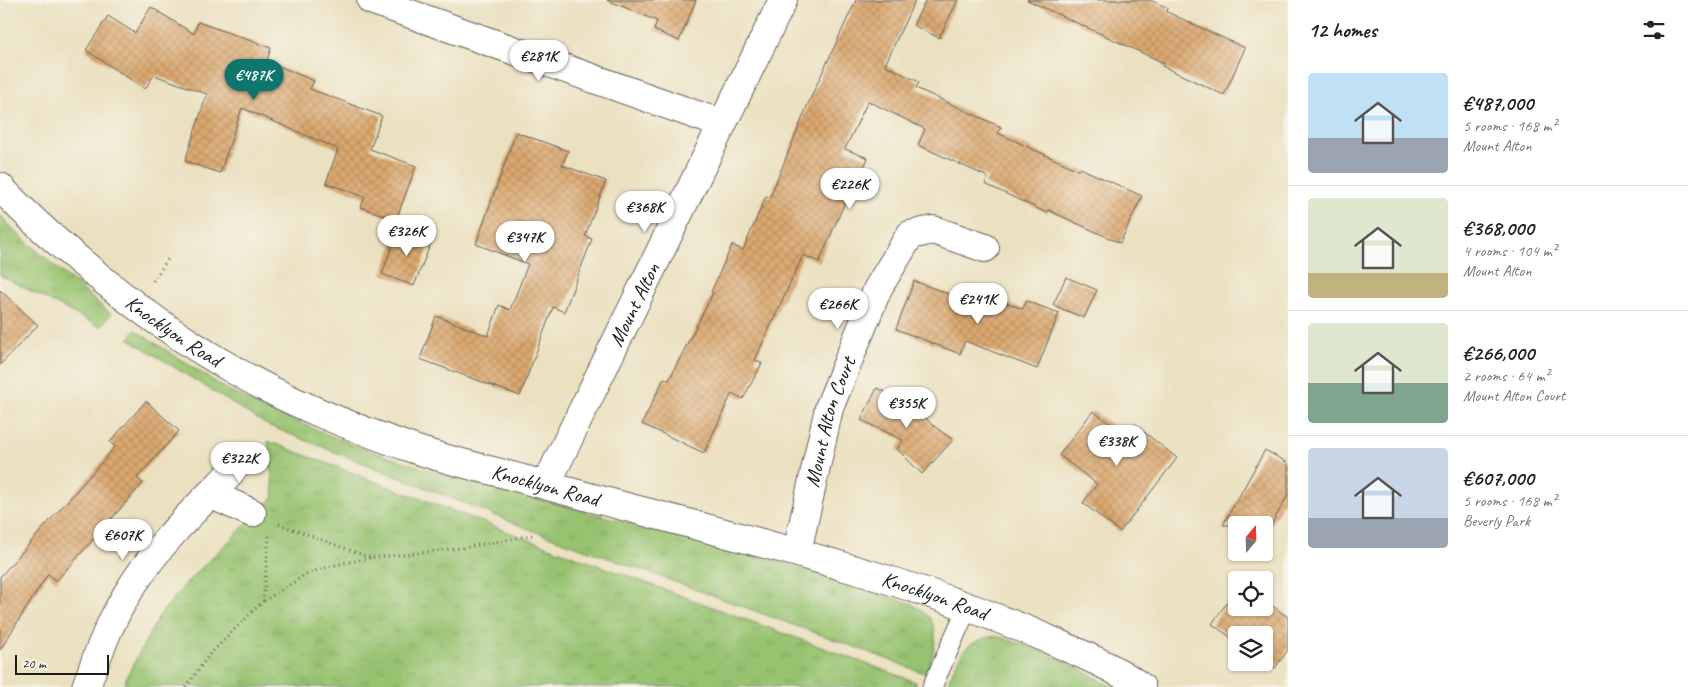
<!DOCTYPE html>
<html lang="en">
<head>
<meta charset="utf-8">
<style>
  :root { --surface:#fff; --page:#f2f2f2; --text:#222; --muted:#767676; --line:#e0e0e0; --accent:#0f766e }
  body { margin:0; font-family:Caveat,sans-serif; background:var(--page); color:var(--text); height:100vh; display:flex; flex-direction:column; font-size:19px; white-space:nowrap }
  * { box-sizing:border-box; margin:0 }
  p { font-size:16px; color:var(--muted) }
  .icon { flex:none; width:28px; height:28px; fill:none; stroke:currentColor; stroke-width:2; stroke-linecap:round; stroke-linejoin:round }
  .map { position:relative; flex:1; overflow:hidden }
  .sheet { display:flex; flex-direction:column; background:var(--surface); width:400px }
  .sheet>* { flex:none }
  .needle { width:32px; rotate:19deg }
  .fabs { position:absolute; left:1228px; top:516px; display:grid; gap:10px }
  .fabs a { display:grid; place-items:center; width:45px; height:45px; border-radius:5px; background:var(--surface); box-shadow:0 1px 4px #0004; font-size:25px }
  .scale { position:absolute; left:15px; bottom:12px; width:94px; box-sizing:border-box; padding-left:5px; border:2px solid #1c1c1c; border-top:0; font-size:14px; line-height:18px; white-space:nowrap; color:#1c1c1c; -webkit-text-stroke:4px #f7f3e8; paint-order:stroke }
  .price { position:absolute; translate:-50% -42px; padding:0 11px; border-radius:18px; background:#fff; color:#222; font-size:16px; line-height:32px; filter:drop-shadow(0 1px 2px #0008) }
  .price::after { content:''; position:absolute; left:50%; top:30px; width:15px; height:11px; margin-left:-8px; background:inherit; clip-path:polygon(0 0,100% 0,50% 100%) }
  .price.current { background:var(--accent); color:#fff }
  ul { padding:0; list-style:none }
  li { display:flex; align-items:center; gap:15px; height:125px; padding:0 20px }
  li+li { border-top:1px solid var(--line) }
  li span { display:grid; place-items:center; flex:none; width:140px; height:100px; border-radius:5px; color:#555 }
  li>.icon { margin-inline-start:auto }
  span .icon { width:60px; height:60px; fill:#fffc; stroke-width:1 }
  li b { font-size:21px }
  h2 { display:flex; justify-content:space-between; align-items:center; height:60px; padding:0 20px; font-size:21px }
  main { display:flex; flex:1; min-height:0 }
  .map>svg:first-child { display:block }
  .grass { fill:url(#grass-tufts); stroke:#5a7046 }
  .building { fill:url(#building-cross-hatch) }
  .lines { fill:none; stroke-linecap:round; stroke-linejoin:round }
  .lane-casing { stroke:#646156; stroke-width:21 }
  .street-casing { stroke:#646156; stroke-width:30 }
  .secondary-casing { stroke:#646156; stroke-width:30 }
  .path { stroke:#646156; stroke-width:3; stroke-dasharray:1 4; stroke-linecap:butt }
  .lane { stroke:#fff; stroke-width:19 }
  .street { stroke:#fff; stroke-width:28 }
  .secondary { stroke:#fff; stroke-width:28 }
  .labels { text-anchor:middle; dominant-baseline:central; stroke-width:5; stroke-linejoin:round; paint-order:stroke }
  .street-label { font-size:21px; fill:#1c1c1c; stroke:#f7f3e8 }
</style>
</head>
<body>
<main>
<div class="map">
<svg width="1288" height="687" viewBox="0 0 1288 687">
  <defs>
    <pattern id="grass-tufts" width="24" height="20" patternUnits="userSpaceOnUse" patternTransform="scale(1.25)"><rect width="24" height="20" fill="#97c370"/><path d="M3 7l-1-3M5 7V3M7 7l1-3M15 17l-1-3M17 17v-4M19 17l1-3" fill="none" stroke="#82a760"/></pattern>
    <pattern id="building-cross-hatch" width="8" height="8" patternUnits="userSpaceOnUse" patternTransform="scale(1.25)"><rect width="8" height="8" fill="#dba86f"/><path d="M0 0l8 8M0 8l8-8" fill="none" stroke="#bb9060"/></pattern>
  </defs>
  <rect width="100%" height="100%" fill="#f7f3e8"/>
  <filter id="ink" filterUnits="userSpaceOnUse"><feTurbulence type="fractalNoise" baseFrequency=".02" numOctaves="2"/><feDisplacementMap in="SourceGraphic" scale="10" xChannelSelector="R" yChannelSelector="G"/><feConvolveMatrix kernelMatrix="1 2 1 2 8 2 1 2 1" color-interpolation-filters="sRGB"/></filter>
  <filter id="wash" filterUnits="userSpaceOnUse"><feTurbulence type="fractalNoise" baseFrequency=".0096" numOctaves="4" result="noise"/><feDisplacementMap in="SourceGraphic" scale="20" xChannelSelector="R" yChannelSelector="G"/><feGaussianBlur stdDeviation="1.12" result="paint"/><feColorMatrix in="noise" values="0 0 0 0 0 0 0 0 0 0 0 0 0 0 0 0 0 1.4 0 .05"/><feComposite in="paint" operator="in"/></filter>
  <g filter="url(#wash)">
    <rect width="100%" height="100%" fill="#ebe1c1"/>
    <!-- grass -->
    <g class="grass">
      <path d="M0 215 20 236 111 314 100 327 0 275Z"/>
      <path d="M135 330 228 390 266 409 353 445 432 471 785 564 912 604C945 621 936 646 926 674L871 653 534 531 267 425 129 339Z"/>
      <path d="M268 441 530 540 916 682 913 687H124L126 678 159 616 188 581 274 497Z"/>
      <path d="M995 636C1037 647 1075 665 1112 687H951L947 685C959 657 961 642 995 636Z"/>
    </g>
    <g id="blocks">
      <!-- building -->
      <g class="building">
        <path d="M607 0H696L679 41 654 30 657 21Z"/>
        <path d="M856 0H915L885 65 919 82 916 88 1001 127 998 133 1078 170 1080 168 1142 196 1120 243 1048 210 1047 213 985 184 988 177 918 145 925 129 868 101 845 149 868 158 852 195 849 193 819 262 803 255 755 360 762 363 743 399 732 393 704 453 642 424 664 378 669 380 713 293 711 292 732 245 743 250 766 196 770 197 811 97Z"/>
        <path d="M926 0H958L939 38 913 25Z"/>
        <path d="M1027 0H1150L1168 8 1167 12 1245 48 1224 95 1162 66 1164 63Z"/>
        <path d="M151 7 194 34 198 22 271 48 267 61 314 81 310 89 382 116 370 149 416 166 396 220 361 207 365 197 326 183 338 149 242 108 220 173 185 161 207 94 154 75 145 89 86 50 108 16 135 33Z"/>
        <path d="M516 132 568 151 562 165 606 181 585 236 592 239 564 312 553 307 520 396 420 359 436 316 488 336 499 305 510 310 528 264 476 244Z"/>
        <path d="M399 227 432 240 414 286 382 274Z"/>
        <path d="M1066 277 1097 290 1084 318 1053 305Z"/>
        <path d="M914 281 994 311 999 300 1023 309 1026 301 1059 313 1037 369 965 341 960 354 896 329Z"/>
        <path d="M0 290 38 325 0 365Z"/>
        <path d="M877 388 917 408 931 424 953 440 922 474 897 449 903 440 861 420Z"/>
        <path d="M146 401 179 431 137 478 143 483 75 560 56 581 48 574 0 650V577L115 447 110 442Z"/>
        <path d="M1093 411 1125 435 1134 424 1177 458 1120 532 1083 503 1097 484 1059 455Z"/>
        <path d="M1265 450 1288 463V495L1271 525H1223Z"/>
        <path d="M1236 589V608H1264V600L1288 617V650L1275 668 1264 661V635H1236V641L1212 624Z"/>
      </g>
    </g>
  </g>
  <g filter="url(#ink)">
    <use href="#blocks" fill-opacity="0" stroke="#646156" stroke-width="1"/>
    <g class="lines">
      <!-- lane casing -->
      <g class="lane-casing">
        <path id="lane" d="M932 687 968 606"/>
      </g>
      <!-- street casing -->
      <g class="street-casing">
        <g id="street">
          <path d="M371 0 722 124"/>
          <path id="s1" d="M546 485 783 0"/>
          <path d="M210 494 252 513"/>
          <path id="s2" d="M797 552 829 408 878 288 910 235 933 230 985 248"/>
          <path d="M86 687C99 650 112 616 134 583 159 544 194 510 227 477"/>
        </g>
      </g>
      <!-- secondary casing -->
      <g class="secondary-casing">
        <g id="secondary">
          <path id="s3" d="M0 187C25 214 51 237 79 260 127 301 179 339 234 370 289 403 354 428 414 449 452 462 492 470 530 481 634 510 739 535 842 566 916 587 987 612 1057 643 1085 656 1116 668 1141 687"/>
        </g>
      </g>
      <!-- path -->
      <g class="path">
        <path d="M153 281 168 259"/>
        <path d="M279 524 371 558 463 548 532 535"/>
        <path d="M264 601 308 573 339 564 370 558"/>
        <path d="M186 687 210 654 263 601 269 536"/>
      </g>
      <!-- lane -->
      <use href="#lane" class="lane"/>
      <!-- street -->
      <use href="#street" class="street"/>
      <!-- secondary -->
      <use href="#secondary" class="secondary"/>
    </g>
  </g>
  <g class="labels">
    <!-- street labels -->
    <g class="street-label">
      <text stroke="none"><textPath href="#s1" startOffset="201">Mount Alton</textPath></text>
      <text stroke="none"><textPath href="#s3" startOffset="226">Knocklyon Road</textPath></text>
      <text stroke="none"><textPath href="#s2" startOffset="134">Mount Alton Court</textPath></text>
      <text stroke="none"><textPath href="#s3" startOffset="631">Knocklyon Road</textPath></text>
      <text stroke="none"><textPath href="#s3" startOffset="1036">Knocklyon Road</textPath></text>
    </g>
  </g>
</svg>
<div class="fabs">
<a><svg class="needle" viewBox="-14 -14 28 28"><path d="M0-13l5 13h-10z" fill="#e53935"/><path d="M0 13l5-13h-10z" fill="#767676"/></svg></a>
<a><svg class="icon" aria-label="locate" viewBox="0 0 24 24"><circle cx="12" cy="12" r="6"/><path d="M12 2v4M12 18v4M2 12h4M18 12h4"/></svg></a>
<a><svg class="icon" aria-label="layers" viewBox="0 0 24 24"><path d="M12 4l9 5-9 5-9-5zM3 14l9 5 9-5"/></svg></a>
</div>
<div class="scale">20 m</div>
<b class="price" style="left:539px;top:82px">€281K</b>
<b class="price current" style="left:254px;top:101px">€487K</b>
<b class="price" style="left:850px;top:210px">€226K</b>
<b class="price" style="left:645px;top:233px">€368K</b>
<b class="price" style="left:407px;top:257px">€326K</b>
<b class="price" style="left:525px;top:263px">€347K</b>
<b class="price" style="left:978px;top:325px">€241K</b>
<b class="price" style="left:838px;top:330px">€266K</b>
<b class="price" style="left:907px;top:429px">€355K</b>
<b class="price" style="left:1117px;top:467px">€338K</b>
<b class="price" style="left:240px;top:484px">€322K</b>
<b class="price" style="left:123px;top:561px">€607K</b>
</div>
<section class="sheet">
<h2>12 homes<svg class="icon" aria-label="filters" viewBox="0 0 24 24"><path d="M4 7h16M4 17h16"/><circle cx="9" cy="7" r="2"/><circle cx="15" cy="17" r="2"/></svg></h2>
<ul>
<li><span style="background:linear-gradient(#bfe0f5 65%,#9aa5b1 0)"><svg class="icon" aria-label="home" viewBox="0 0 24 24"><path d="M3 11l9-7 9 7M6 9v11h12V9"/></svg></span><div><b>€487,000</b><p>5 rooms · 168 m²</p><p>Mount Alton</p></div></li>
<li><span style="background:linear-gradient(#dfe7d0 75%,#c2b280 0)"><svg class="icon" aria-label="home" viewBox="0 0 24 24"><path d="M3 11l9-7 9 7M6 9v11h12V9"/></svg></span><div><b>€368,000</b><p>4 rooms · 104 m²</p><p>Mount Alton</p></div></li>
<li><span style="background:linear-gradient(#dfe7d0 60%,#7fa58c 0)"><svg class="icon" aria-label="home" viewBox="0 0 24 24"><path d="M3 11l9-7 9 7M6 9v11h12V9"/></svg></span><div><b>€266,000</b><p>2 rooms · 64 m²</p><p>Mount Alton Court</p></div></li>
<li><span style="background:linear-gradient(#c9d6e8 70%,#9aa5b1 0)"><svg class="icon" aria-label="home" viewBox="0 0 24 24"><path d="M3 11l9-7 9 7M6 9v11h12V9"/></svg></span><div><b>€607,000</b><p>5 rooms · 168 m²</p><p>Beverly Park</p></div></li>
</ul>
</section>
</main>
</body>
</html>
